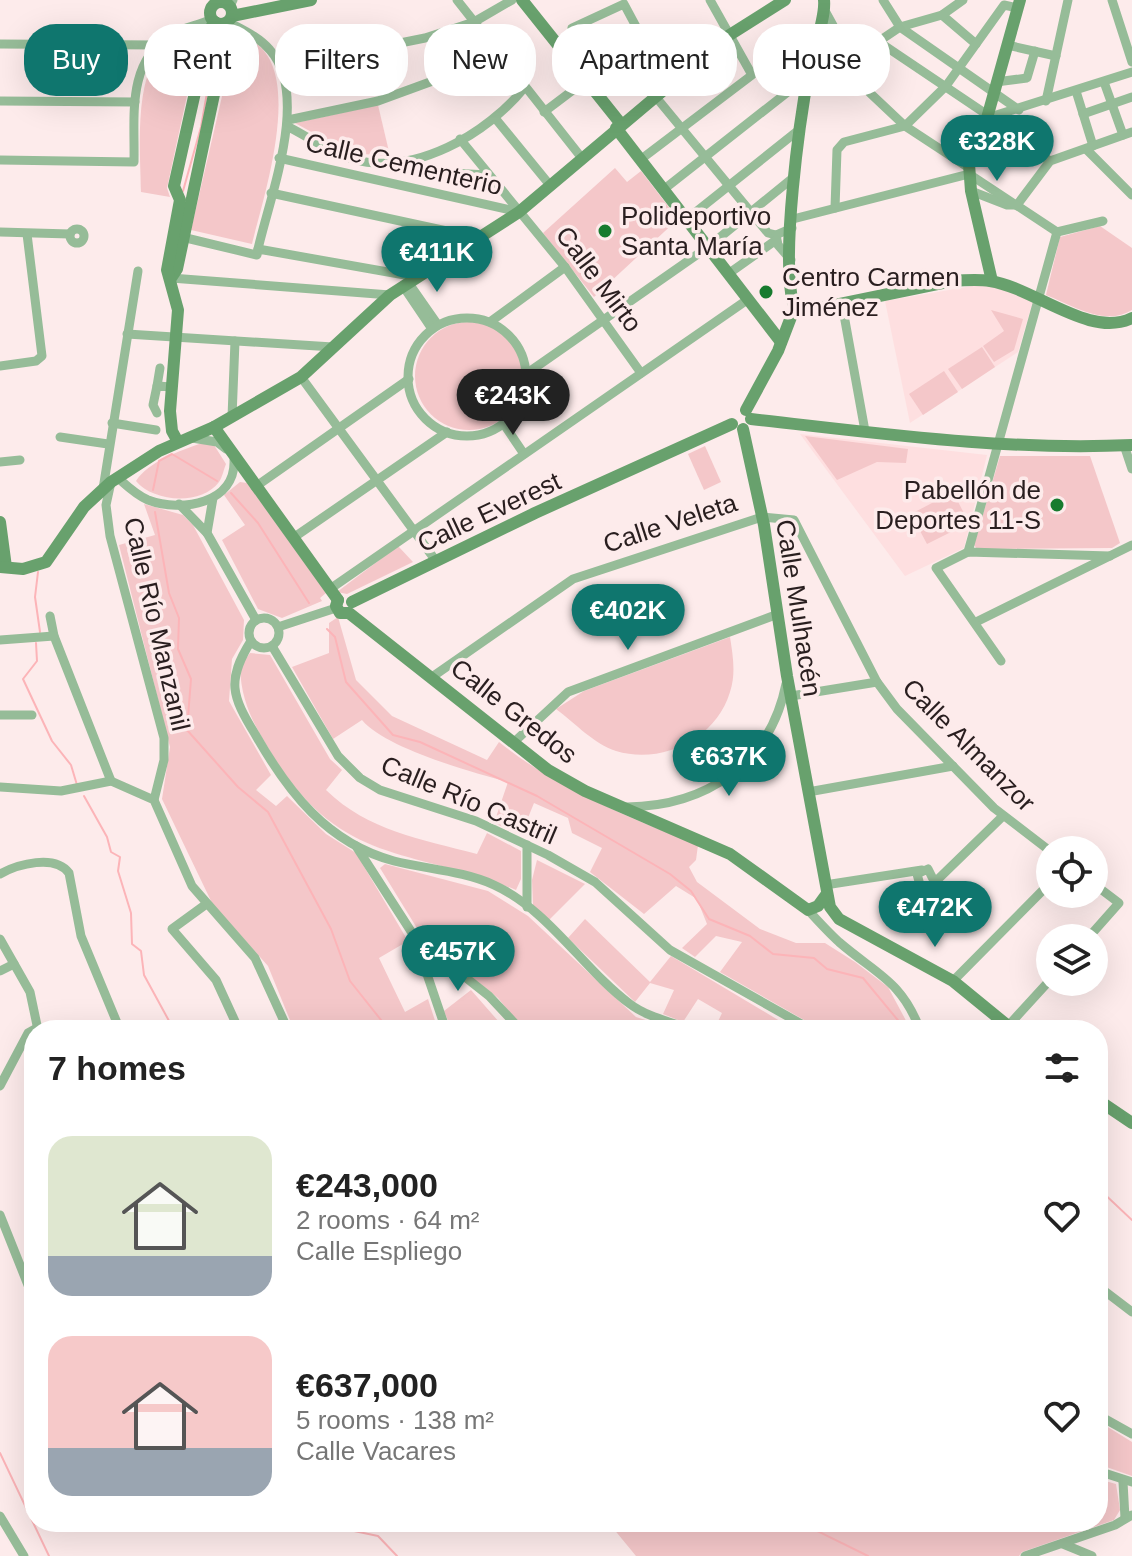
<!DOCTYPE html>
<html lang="en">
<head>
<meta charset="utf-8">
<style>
  :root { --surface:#fff; --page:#f6f6f6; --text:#222; --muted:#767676; --accent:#0f766e }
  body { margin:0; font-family:Arial,sans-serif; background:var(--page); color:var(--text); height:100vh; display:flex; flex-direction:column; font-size:30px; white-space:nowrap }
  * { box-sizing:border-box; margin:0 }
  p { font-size:26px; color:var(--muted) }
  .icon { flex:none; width:44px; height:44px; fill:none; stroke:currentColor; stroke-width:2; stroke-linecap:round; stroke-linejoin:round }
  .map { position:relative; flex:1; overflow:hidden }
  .panel { position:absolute; left:24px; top:1020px; width:1084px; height:512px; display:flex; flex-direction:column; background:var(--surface); border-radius:32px; box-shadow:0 8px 32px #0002 }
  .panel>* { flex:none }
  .banner { position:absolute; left:24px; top:24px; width:1084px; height:72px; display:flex; gap:16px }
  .controls { position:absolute; left:1036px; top:836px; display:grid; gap:16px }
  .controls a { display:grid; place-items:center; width:72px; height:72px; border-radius:50%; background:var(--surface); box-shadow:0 8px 32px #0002; font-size:40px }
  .price { position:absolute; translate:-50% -68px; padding:0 18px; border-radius:28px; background:var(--accent); color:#fff; font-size:26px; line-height:52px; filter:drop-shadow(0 2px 4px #0008) }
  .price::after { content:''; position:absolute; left:50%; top:48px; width:24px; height:18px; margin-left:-12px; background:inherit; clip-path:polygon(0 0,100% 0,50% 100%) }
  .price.current { background:#222; color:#fff }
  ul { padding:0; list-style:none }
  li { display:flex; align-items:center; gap:24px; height:200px; padding:0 24px }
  li span { display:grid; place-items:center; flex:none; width:224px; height:160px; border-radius:24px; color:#555 }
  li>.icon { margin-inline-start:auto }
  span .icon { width:96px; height:96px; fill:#fffc; stroke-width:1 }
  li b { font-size:34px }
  h2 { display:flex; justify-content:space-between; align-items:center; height:96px; padding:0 24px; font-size:34px }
  .chip { padding:0 28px; border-radius:32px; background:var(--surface); box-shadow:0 8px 32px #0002; font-size:28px; line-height:72px }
  .chip.current { background:var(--accent); color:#fff }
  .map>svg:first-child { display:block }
  .built { fill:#fedfe0 }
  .green { fill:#f4c7c9 }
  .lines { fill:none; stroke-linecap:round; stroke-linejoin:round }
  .stream { stroke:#fcb4b8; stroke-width:2 }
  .street { stroke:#96bc98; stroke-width:9 }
  .secondary { stroke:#68a16d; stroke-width:12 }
  .poi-dot { fill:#177b2e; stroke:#fdebeb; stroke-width:3 }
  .labels { text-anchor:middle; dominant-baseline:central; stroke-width:7; stroke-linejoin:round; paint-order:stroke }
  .street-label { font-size:26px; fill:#291e1f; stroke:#fdebeb }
  .poi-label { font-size:26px; fill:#291e1f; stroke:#fdebeb; text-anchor:start }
</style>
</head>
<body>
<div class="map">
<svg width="1132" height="1556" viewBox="0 0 1132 1556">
  <rect width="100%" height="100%" fill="#fdebeb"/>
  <!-- built -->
  <g class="built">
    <path d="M978 285 1001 288 1033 301 1018 352 910 423 885 301Z"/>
    <path d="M800 434 987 455 964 548 905 576Z"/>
  </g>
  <!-- green -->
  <g class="green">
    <path d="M201 31 167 188 170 197 141 192C141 143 127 33 201 31Z"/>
    <path d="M236 36C314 48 263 197 252 244L191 230Z"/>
    <path d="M378 105 390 156 350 153 295 123Z"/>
    <path d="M615 168 627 182 641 171 678 219 594 297 543 233Z"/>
    <path d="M1100 226 1132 248V310C1105 327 1072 305 1046 295L1060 237Z"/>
    <path d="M991 310 1023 319 1014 350 994 362 983 346 1004 331Z"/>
    <circle cx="469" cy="376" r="54"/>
    <path d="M982 347 995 367 962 389 948 369Z"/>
    <path d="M944 371 958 392 923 415 909 394Z"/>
    <path d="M805 436 908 449 906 463 877 462 837 480Z"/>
    <path d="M202 443 214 445 226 464C224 469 222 478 219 482 201 506 153 502 136 481 149 461 180 451 202 443Z"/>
    <path d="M705 446 721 482 704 490 688 454Z"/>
    <path d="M1000 456H1090L1120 543 1112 548 977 549 974 545Z"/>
    <path d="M240 482 247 483 326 593 320 598 322 601 282 618 258 609 222 540 245 525 224 495Z"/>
    <path d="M953 492 969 523 927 544 911 514Z"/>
    <path d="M144 504 183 515 193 525 244 620 243 640 232 659 229 701 271 775 256 790 276 806 287 796 326 834 356 853 408 941 379 958 405 1012 428 999 438 1030H294L268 966 212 903 162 799 170 747 119 545 155 535Z"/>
    <path d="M398 546 413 562 347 594 337 592Z"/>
    <path d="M338 617 356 680 392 716 487 760 499 742C559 790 628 817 698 845L696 860 689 867 697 882 760 929 796 943H825L855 962 888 987 911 1030C878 1030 853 1018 820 1029L720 972 742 942 716 936 695 957 682 948 707 924 697 899 676 886 644 914 590 872 602 848 572 833 568 818 534 803 521 835 494 823 508 782C471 772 385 748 362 720L333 739 292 667 329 653V623Z"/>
    <path d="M730 637C733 656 736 674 730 692 716 739 662 765 616 751 594 744 575 723 556 709L584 691Z"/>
    <path d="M250 653 270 655 330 759 342 770 326 790C368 831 421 839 477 854L487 833 521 851V879L516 890C407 846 340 867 270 751 253 723 241 701 240 667Z"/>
    <path d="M537 860 585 884 548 921 533 905 532 880Z"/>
    <path d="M385 864 488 891 528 916 636 1017 678 1030H524L498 998 423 938 380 868Z"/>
    <path d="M585 919 650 982 671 956 795 1030H714L722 1013 698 999 683 1022 663 1014 674 990 650 983 635 1002 568 938Z"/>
    <path d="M471 990 506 1030H452L444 1011Z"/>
    <path d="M1098 1421 1132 1442V1476L1098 1464Z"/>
    <path d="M1098 1479 1116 1484 1120 1510 1114 1520 1022 1552 1019 1556H636L608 1522H1098Z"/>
  </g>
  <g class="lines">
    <!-- stream -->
    <g class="stream">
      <path d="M183 191 201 127 218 30"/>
      <path d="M153 490 159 461 172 454 217 481"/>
      <path d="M231 493 258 523 309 603"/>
      <path d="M155 512 169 593 179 618 178 649 191 679 187 730 238 787 268 812 331 929 350 981 389 1030"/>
      <path d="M38 572 35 597 40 632"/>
      <path d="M327 629 335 637 346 682 393 735 420 742 537 796 670 874 691 891 709 919 750 936 773 954 814 958 827 969 863 978 906 1030"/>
      <path d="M36 643 37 661 23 679 52 741 71 765 77 785"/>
      <path d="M84 796 107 837 111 852 120 857 118 871 131 913 132 944 141 951 144 975 174 1030"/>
      <path d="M1098 1188 1132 1220"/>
      <path d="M0 1453 49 1556"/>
      <path d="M330 1522 335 1527 378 1536 397 1556"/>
      <path d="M799 1522 868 1556"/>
    </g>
    <!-- street -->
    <g class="street">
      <path d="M217 0V3"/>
      <path d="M457 0 581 157"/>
      <path d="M883 0 900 27 1019 110"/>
      <path d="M1112 0 1132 62"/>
      <path d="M230 6 233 0"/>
      <path d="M824 9 870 93 905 126 969 168"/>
      <path d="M942 15 976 44"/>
      <path d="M228 22C243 30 259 37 270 50 310 95 270 196 258 249"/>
      <path d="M879 42 986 114"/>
      <path d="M0 44 157 45"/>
      <path d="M1007 45 1056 56"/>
      <path d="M281 67 425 38 474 22 512 0"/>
      <path d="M584 69 644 41"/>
      <path d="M586 75 572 28 624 4 647 47"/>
      <path d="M583 78 658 42 683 74"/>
      <path d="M996 82 1027 78 1035 51"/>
      <path d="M1104 82 1123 135"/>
      <path d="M1076 91 1093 146"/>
      <path d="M655 96 768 233 776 235"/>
      <path d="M0 101 135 102"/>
      <path d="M1046 101 1068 0"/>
      <path d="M544 112 585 81"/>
      <path d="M1083 114 1132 97"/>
      <path d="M495 118 549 184"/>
      <path d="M987 118 1132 72"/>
      <path d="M987 118 1050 161"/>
      <path d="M288 120 378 101 501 56"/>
      <path d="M287 126C308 137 330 152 352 159 414 177 487 134 525 87"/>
      <path d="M460 139 565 267 641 373"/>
      <path d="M1086 149 1132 195"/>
      <path d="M279 158 519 212"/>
      <path d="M0 160 134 162C135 117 126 62 171 35 183 27 198 26 212 19"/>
      <path d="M640 160 752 75 710 0"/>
      <path d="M412 171 488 175"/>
      <path d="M663 190 808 76 851 60 900 27 942 15 963 0"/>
      <path d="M971 191 1007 205H1017L1050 161 1132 132"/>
      <path d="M271 193 479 238"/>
      <path d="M835 208 837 150 844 142 905 126 946 86 1004 5 1018 8"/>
      <path d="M687 219 800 129"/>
      <path d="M793 219 969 174 1057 232 968 552"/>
      <circle cx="77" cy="236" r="7"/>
      <path d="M0 232 70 234"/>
      <path d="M1057 232 1103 221"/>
      <path d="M182 237 257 255 258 249 416 277"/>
      <path d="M791 260 778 245 776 235 792 228"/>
      <path d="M728 274 776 240"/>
      <path d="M171 278 390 295"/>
      <path d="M408 282 438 325"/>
      <path d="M403 286 432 329"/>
      <path d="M842 304 865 431"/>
      <circle cx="467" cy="377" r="59"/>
      <path d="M490 322 565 267"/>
      <path d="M127 334 333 347"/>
      <path d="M0 366 36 361 42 356 27 234"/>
      <path d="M526 374 708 247 794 177"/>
      <path d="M301 377 436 561"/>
      <path d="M157 386 160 368"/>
      <path d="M157 413 153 405 157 386 172 387"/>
      <path d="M232 417 235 341"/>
      <path d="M112 423 156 430"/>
      <path d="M503 423 524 454"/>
      <path d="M60 437 108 444"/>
      <path d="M192 438 217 442 226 449"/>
      <path d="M1124 445 1132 469"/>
      <path d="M0 462 20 460"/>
      <path d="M118 478C127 486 136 495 148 500 182 513 236 503 234 460"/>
      <path d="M111 482 106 505 110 536 164 738V760L154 800"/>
      <path d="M255 487 409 379"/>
      <path d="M103 489 138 271"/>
      <path d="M213 498 207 533 256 620"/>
      <path d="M179 504 207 533"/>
      <path d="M293 538 447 432"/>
      <path d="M330 589 747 300"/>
      <path d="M50 616 54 636 111 781"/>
      <circle cx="264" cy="633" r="15"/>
      <path d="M976 622 1132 545"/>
      <path d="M278 627 336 608"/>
      <path d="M0 640 54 636"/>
      <path d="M251 641C226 681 232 696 255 734 288 792 327 843 394 861 426 869 464 871 494 885 549 910 583 969 630 1004 647 1017 672 1022 692 1030"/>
      <path d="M272 646 338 756 360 778 380 790 476 821 548 855 595 882 670 950 812 1030"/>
      <path d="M1001 661 936 568 968 552 1110 556"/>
      <path d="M432 677 573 579 762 517 794 520 877 682 897 709 994 808 1050 851"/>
      <path d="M791 696 877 682"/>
      <path d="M0 715H32"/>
      <path d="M513 743 568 692 778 614"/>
      <path d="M0 787 61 791 111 781 154 800 192 886 255 958 288 1030"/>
      <path d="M808 792 953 766"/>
      <path d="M627 807C706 806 770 764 786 684"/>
      <path d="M527 845V907"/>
      <path d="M356 846 414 936 446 1030"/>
      <path d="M0 874C18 864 55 854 69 873L81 936 120 1030"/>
      <path d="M934 881 928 869 917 874 920 885 931 886 1003 816"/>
      <path d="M825 885 922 870"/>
      <path d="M205 905 172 929 216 980 239 1030"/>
      <path d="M808 910C818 921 828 932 839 942 876 974 902 981 920 1030"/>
      <path d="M1088 938 1119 903 1094 884"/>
      <path d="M0 939 30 992 38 1030"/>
      <path d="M417 939 489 996 521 1030"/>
      <path d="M0 971 14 964"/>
      <path d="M953 981 1050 883"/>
      <path d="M1008 1026 1050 980"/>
      <path d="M842 1030H866"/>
      <path d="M0 1086 28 1033 37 1028"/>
      <path d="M0 1215 34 1300"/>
      <path d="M1098 1286 1132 1312"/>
      <path d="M1098 1415 1132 1434"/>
      <path d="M1098 1471 1132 1482"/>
      <path d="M1123 1482 1125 1518"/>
      <path d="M0 1516 24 1556"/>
      <path d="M1063 1544 1092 1556"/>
      <path d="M1025 1556 1115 1525 1132 1515"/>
    </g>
    <!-- secondary -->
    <g class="secondary">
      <path d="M522 0 621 124"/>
      <circle cx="221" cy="13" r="11"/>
      <path d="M232 16 311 0"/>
      <path d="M616 128 781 342"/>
      <path d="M171 278 177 269 227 33 225 24"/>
      <path d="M992 281 971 191 969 164 987 118 1020 0"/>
      <path d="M793 303C781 256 799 123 809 71 813 52 826 17 824 0"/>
      <path d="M801 312 952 281C965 280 978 279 990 281 1035 288 1090 339 1132 318"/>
      <path d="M746 410 778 351 791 317"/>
      <path d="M751 419C878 433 1003 451 1132 445"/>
      <path d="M214 427 338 600"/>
      <path d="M743 429 764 525 787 676 830 907 839 919 953 981 1013 1030"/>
      <path d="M178 442 172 431 170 411 178 310 167 270 180 200 174 186 209 30 215 22"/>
      <path d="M0 522 6 567"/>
      <path d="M0 567 23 569 46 562 84 507 111 482 159 451 214 427 301 377 390 295 519 212 728 36 785 0"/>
      <path d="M338 600 336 606 340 613H349L548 770 585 791 730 854 808 910 818 906 826 895"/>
      <path d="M352 602 535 513 732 424"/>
      <path d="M1098 1100 1132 1123"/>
    </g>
  </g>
  <!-- markers -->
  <g class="poi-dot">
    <circle cx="605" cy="231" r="8"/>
    <circle cx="766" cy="292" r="8"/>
    <circle cx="1057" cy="505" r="8"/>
  </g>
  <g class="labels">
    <!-- street labels -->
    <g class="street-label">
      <text transform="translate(404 164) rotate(13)">Calle Cementerio</text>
      <text transform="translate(599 279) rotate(53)">Calle Mirto</text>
      <text transform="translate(489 512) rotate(-25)">Calle Everest</text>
      <text transform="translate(670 523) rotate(-18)">Calle Veleta</text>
      <text transform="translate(799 608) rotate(81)">Calle Mulhacén</text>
      <text transform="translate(157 624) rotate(77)">Calle Río Manzanil</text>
      <text transform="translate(514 711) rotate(38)">Calle Gredos</text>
      <text transform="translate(969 745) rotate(45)">Calle Almanzor</text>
      <text transform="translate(469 800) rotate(23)">Calle Río Castril</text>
    </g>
    <!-- poi labels -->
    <g class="poi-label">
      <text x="621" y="216">Polideportivo<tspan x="621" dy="30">Santa María</tspan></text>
      <text x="782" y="277">Centro Carmen<tspan x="782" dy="30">Jiménez</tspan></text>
      <text x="1041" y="490" text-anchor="end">Pabellón de<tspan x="1041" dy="30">Deportes 11-S</tspan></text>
    </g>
  </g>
</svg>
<div class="controls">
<a><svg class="icon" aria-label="locate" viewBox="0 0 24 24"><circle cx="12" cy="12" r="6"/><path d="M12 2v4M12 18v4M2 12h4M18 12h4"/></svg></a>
<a><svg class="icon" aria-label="layers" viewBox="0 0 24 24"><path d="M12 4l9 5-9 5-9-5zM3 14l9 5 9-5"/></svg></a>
</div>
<b class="price" style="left:997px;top:183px">€328K</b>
<b class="price" style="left:437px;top:294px">€411K</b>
<b class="price current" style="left:513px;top:437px">€243K</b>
<b class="price" style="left:628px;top:652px">€402K</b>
<b class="price" style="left:729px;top:798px">€637K</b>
<b class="price" style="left:935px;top:949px">€472K</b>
<b class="price" style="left:458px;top:993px">€457K</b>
<div class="banner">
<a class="chip current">Buy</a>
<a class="chip">Rent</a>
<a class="chip">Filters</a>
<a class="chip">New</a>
<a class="chip">Apartment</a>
<a class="chip">House</a>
</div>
<section class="panel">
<h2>7 homes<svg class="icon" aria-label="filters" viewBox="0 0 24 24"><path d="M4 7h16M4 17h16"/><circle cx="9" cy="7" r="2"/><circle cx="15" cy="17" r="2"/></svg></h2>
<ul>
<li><span style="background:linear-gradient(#dfe7d0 75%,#9aa5b1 0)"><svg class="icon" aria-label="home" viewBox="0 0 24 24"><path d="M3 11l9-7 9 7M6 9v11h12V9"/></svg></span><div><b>€243,000</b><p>2 rooms · 64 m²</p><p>Calle Espliego</p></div><svg class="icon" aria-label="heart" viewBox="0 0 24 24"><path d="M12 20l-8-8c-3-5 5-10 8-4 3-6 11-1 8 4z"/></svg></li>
<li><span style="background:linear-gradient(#f6c9c9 70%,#9aa5b1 0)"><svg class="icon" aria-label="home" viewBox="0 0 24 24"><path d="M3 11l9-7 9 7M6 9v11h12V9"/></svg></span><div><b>€637,000</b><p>5 rooms · 138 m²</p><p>Calle Vacares</p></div><svg class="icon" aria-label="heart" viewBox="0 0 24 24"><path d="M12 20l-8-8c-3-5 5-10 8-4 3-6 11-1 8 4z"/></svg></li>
</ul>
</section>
</div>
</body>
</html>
